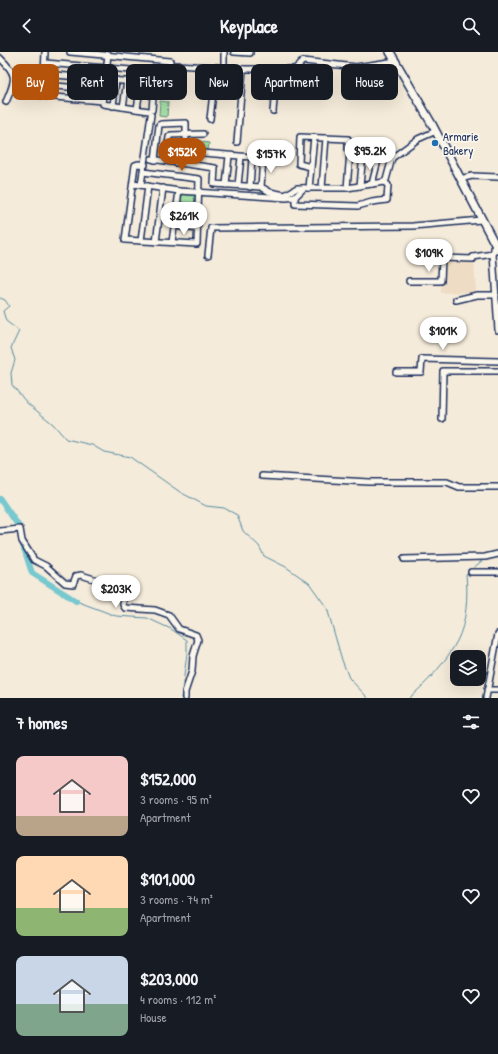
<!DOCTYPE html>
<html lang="en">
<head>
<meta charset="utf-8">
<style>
  :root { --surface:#171b24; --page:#20242c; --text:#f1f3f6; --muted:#9ea1a6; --accent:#b45309 }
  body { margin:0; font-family:"Patrick Hand",sans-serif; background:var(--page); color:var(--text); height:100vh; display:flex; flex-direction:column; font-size:15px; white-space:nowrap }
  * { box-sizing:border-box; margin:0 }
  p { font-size:13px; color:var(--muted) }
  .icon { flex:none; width:22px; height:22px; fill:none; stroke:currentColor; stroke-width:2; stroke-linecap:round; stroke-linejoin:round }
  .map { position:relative; height:646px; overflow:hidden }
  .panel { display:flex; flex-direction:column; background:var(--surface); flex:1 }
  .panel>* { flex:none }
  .hud { position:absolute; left:12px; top:12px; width:474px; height:36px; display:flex; gap:8px }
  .controls { position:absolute; left:450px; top:598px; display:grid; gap:8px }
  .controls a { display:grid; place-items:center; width:36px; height:36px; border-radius:8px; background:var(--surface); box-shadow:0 4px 16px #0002; font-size:20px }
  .price { position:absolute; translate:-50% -34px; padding:0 9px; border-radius:14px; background:#fff; color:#222; font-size:13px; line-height:26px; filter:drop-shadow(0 1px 2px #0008) }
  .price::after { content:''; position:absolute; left:50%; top:24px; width:12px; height:9px; margin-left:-6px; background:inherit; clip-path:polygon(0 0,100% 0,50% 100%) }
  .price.active { background:var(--accent); color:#fff }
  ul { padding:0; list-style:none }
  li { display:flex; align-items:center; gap:12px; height:100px; padding:0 16px }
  li span { display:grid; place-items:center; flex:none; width:112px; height:80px; border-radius:8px; color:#555 }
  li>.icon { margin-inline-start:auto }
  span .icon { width:48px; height:48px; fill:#fffc; stroke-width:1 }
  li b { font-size:17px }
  h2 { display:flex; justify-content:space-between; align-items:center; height:48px; padding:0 16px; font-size:17px }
  .tag { padding:0 14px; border-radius:8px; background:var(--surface); box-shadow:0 4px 16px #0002; font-size:14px; line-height:36px }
  .tag.active { background:var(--accent); color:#fff }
  header { display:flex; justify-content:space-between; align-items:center; height:52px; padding:0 16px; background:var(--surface); font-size:18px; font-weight:700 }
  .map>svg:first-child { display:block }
  .built { fill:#eeddc4 }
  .green { fill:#a5dfa4; stroke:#608781 }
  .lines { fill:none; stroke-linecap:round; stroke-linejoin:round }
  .stream { stroke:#528ba2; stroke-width:1 }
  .river { stroke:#77c8cf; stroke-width:6 }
  .minor-casing { stroke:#1b2f5e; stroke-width:8 }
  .highway-casing { stroke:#1b2f5e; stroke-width:10 }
  .minor { stroke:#fbf7ec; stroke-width:5 }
  .highway { stroke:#fbf7ec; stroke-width:7 }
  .poi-dot { fill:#1f6fb2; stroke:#fbf7ec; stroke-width:1.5 }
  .labels { text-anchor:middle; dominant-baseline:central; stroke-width:3.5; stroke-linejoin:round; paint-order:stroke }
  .poi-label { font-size:12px; fill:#1b2f5e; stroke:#fbf7ec; text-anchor:start }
</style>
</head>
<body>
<header><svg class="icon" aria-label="back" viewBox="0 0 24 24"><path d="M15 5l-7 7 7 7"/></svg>Keyplace<svg class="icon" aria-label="search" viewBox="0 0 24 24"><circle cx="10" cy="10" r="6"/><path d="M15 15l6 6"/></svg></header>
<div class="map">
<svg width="498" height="646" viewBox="0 0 498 646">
  <rect width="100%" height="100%" fill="#f5ebda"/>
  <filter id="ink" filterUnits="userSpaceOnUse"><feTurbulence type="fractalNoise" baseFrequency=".025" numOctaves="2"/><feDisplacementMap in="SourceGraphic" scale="8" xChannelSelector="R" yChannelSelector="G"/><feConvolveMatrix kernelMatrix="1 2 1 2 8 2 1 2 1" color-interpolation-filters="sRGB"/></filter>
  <g filter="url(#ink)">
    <!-- built -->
    <path class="built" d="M442 206 474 208 476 240 441 241Z"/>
    <!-- green -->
    <g class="green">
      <path d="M160 49 168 50 167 65 159 64Z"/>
      <path d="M194 89 209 91 208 99 193 97Z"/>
      <path d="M182 142 197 144 196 152 181 150Z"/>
    </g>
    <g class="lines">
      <!-- stream -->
      <g class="stream">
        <path d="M0 246 5 248 9 254 3 259 6 269 19 279 11 296 15 308 11 321 12 333 27 351 53 372 66 387 92 393 104 400 130 405 180 440 206 454 224 456 237 463 243 479 259 494 264 504 286 515 309 531 327 556 342 608 349 626 368 646"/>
        <path d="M471 518 484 507"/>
        <path d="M76 549 116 564 147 566 171 577 187 588V602L181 646"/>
        <path d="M409 646C427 631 446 610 457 589 467 570 468 543 466 522L469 520"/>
      </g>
      <!-- river -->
      <g class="river">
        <path d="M0 447 18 473"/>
        <path d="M22 490 32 521 76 549"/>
      </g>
      <!-- minor casing -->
      <g class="minor-casing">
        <g id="minor">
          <path d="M45 0 43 44 102 49"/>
          <path d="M234 0 250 1"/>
          <path d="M108 2 103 52 149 59"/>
          <path d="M0 6C19 24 15 28 6 50"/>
          <path d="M45 11 168 21"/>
          <path d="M176 13 243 17H295L303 9 356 15 396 9"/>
          <path d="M224 15V0"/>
          <path d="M45 22 166 33 170 9 70 0"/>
          <path d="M44 33 103 38"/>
          <path d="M113 54 116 28"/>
          <path d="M123 55 127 29"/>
          <path d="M137 57 141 30"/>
          <path d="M152 58 154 32"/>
          <path d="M273 59 277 17"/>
          <path d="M210 67 216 15"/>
          <path d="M237 90 243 17"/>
          <path d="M179 99 263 106 261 135"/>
          <path d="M350 100 392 106"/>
          <path d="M151 107 215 116 214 132 261 135 270 140 285 143 297 136H347L384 130 386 128 392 106 418 87 436 79"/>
          <path d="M155 108 159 73 161 72 186 71V90L179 99 176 111"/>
          <path d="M166 109 169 85 171 83 203 82"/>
          <path d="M311 115 299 112 300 85 348 87V97L350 100 347 136"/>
          <path d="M143 120 199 127 197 192 125 188 135 113 138 112 145 113"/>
          <path d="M460 127 472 124 498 125"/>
          <path d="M133 132 179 139 286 146 295 145 304 136"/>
          <path d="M372 132 379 104"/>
          <path d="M141 133 151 63"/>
          <path d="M226 133 229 104"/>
          <path d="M238 133 241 105"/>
          <path d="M360 134 363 101"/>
          <path d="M250 135 252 106"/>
          <path d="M309 136 314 85"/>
          <path d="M322 136 326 86"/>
          <path d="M295 145V152L358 154 372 150 387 148 388 133 384 130"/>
          <path d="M176 160 198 161"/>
          <path d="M174 174 197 177"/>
          <path d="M141 189 148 134"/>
          <path d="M156 190 163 136"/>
          <path d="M172 190 179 139"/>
          <path d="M495 192 493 202 498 278"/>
          <path d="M208 203 211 176 413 174 481 168"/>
          <path d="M409 229H441L442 206 473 207V205L493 202"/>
          <path d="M456 248 477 243H496"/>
          <path d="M396 320H421L422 307 498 309"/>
          <path d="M442 367 443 319H498"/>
          <path d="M262 424 369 430H447L459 435H498"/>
          <path d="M0 479 20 477 22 489 34 508 46 514 65 531 73 532 76 524 81 523 120 535 124 538 123 553 125 556 155 558 169 563 179 577 196 583 198 588 193 604 192 619 185 640V646"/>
          <path d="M404 507 485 505 498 502"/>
          <path d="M471 520H498"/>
          <path d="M487 638H498"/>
          <path d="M486 646 498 582"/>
        </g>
      </g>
      <!-- highway casing -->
      <g class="highway-casing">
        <path id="highway" d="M390 0 433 74 498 198"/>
      </g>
      <!-- minor -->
      <use href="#minor" class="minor"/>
      <!-- highway -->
      <use href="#highway" class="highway"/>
    </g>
  </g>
  <!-- markers -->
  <circle class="poi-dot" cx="435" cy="91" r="4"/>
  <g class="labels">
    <!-- poi labels -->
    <g class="poi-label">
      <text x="443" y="84">Armarie<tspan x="443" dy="14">Bakery</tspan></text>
    </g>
  </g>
</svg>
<div class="controls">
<a><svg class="icon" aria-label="layers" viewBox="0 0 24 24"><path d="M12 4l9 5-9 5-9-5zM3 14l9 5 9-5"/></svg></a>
</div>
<b class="price" style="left:370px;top:119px">$95.2K</b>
<b class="price active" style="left:182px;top:120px">$152K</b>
<b class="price" style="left:271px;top:122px">$157K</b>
<b class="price" style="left:184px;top:184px">$261K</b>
<b class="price" style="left:429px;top:221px">$109K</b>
<b class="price" style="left:443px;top:299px">$101K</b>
<b class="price" style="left:116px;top:557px">$203K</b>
<div class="hud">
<a class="tag active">Buy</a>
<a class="tag">Rent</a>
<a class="tag">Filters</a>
<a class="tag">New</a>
<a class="tag">Apartment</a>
<a class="tag">House</a>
</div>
</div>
<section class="panel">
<h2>7 homes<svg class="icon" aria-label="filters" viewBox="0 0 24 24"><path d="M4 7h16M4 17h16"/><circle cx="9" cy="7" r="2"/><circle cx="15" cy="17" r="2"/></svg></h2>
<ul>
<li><span style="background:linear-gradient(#f6c9c9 75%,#b9a48a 0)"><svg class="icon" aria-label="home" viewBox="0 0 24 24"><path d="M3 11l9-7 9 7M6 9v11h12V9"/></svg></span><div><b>$152,000</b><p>3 rooms · 95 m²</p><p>Apartment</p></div><svg class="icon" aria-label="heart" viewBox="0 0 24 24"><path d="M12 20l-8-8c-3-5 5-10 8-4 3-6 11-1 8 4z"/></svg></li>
<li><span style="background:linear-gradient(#ffd9b3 65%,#8fb573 0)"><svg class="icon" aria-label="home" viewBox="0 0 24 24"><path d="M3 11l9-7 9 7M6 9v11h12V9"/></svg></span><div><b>$101,000</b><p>3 rooms · 74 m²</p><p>Apartment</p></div><svg class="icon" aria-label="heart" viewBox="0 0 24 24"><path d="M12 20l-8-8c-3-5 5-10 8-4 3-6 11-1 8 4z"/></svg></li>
<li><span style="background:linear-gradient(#c9d6e8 60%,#7fa58c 0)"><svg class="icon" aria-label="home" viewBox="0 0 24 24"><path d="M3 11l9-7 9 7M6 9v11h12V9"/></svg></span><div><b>$203,000</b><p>4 rooms · 112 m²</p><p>House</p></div><svg class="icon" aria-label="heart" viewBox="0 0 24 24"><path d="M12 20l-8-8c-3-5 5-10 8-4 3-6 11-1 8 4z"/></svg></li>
</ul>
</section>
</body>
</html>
